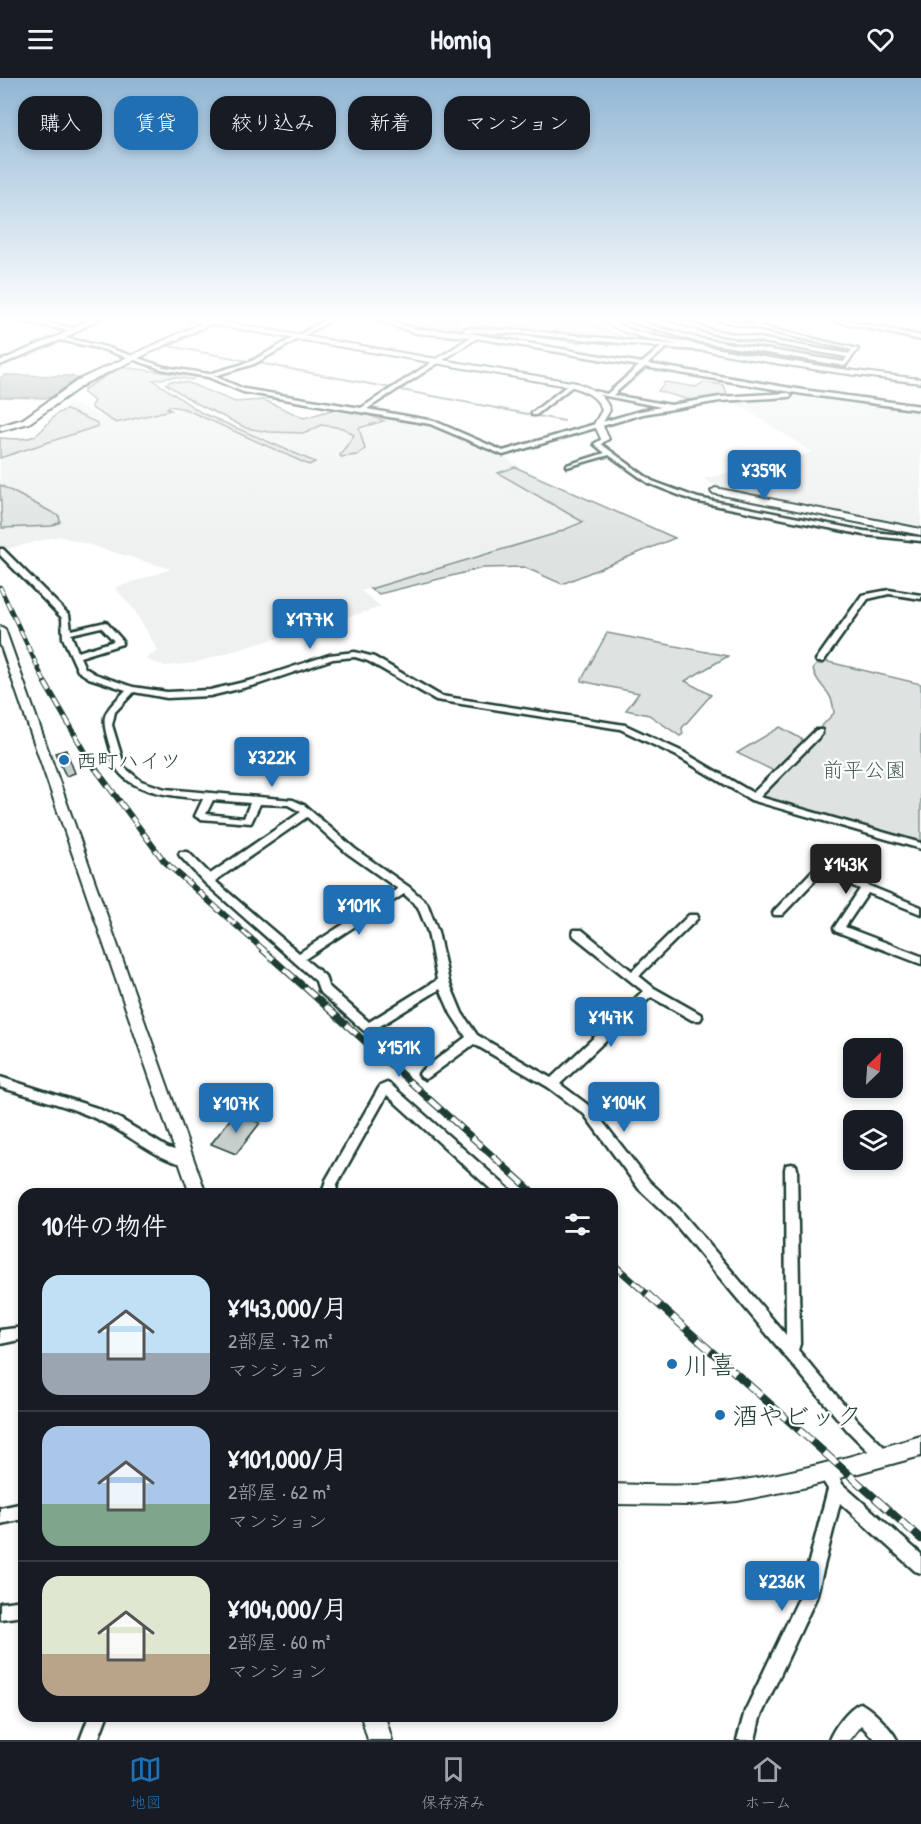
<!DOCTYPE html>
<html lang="ja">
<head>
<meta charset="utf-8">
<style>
  :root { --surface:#171b24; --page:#20242c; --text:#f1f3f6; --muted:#9ea1a6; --line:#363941; --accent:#1f6fb2 }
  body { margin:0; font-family:"Patrick Hand","Klee One",sans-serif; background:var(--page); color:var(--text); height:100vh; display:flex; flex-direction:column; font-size:22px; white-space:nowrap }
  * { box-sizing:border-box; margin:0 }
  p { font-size:20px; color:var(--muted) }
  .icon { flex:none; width:33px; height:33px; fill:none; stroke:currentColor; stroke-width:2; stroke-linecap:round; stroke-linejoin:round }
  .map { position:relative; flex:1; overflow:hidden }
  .side { position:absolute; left:18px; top:1110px; width:600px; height:534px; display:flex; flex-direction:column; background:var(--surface); border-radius:18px; box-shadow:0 3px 9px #0003 }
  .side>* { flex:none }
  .top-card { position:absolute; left:18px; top:18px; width:600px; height:54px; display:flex; gap:12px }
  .needle { width:39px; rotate:25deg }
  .tools { position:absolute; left:843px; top:960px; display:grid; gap:12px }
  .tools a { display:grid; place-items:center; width:60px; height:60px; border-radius:12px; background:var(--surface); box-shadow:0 3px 9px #0003; font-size:30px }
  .price { position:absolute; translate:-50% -51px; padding:0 14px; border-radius:6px; background:var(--accent); color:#fff; font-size:20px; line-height:39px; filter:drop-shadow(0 2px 3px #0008) }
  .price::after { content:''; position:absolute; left:50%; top:36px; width:18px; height:14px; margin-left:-9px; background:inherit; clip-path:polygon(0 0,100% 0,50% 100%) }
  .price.on { background:#222; color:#fff }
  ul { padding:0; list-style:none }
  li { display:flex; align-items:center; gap:18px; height:150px; padding:0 24px }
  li+li { border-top:2px solid var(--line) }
  li span { display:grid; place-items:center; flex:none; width:168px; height:120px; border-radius:18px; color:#555 }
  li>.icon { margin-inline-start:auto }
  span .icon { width:72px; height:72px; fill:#fffc; stroke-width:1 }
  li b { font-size:26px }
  h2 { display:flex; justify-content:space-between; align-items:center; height:72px; padding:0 24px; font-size:26px }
  .chip { padding:0 21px; border-radius:18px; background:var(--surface); box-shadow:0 3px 9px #0003; font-size:21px; line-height:54px }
  .chip.on { background:var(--accent); color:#fff }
  header { display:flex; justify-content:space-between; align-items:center; height:78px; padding:0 24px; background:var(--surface); font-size:27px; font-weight:800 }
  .tabs { display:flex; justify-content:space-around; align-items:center; height:84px; border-top:2px solid var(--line); background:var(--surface); font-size:16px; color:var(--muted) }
  .tabs a { display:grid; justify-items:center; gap:3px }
  .tabs .on { color:var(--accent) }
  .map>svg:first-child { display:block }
  .built { fill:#eef1f0 }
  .green { fill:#dee3e2; stroke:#7e908b; stroke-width:1.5 }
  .water { fill:#afbab7; stroke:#758883; stroke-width:1.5 }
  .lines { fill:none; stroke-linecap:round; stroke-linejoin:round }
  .stream { stroke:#758883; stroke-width:2 }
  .building { fill:#c7cfcc; stroke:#1f3d34; stroke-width:1.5 }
  .minor-casing { stroke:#1f3d34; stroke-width:5 }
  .tertiary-casing { stroke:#1f3d34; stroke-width:4 }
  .minor { fill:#fff; fill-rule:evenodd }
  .tertiary { fill:#fff; fill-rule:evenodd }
  .rail-far3-casing { stroke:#1f3d34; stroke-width:4.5 }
  .rail-far2-casing { stroke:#1f3d34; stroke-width:6 }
  .rail-far1-casing { stroke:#1f3d34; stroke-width:7 }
  .rail-casing { stroke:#1f3d34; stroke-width:8 }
  .rail-far3 { stroke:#fff; stroke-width:3; stroke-dasharray:8; stroke-linecap:butt }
  .rail-far2 { stroke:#fff; stroke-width:4; stroke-dasharray:10; stroke-linecap:butt }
  .rail-far1 { stroke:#fff; stroke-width:4.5; stroke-dasharray:14; stroke-linecap:butt }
  .rail { stroke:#fff; stroke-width:6; stroke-dasharray:17; stroke-linecap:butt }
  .poi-dot { fill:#1f6fb2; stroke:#fff; stroke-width:2 }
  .labels { text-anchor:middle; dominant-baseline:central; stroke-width:4.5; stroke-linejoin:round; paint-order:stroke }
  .poi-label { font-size:21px; fill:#1f3d34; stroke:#fff; text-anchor:start }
  .park-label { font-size:21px; fill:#455e57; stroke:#fff }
  .near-poi-label { font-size:26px; fill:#1f3d34; stroke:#fff; text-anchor:start }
</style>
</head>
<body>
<header><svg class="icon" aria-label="menu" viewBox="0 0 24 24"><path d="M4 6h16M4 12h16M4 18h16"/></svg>Homiq<svg class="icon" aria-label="heart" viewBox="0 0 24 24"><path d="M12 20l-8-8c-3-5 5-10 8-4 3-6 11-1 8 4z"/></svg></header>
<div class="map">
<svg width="921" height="1662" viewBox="0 0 921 1662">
  <rect width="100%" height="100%" fill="#fff"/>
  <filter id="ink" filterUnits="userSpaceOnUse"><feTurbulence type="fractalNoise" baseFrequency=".0167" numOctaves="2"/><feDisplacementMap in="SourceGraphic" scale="12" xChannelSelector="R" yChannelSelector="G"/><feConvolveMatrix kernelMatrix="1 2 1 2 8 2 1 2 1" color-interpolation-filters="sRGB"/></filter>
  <g filter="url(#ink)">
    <!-- built -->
    <g class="built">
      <path d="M788 318 921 334V451L734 417 703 401 812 374 730 321Z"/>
      <path d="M69 324 116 345 171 332 185 331 229 352 244 348 322 345 350 350 393 340 428 345 493 372 519 388 499 394 584 443 554 456 361 513 381 529 194 585 165 588 145 581 158 573 135 533 115 510 171 491 59 458 3 472 0 469V360H29L37 357Z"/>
    </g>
    <!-- green -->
    <g class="green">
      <path d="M421 239H597L606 245 596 249 629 261 616 262 614 267H608L606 263 590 261 581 265 498 254 497 251 454 240 452 241 460 246V250L416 252Z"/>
      <path d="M121 289 196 298 192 302 174 299 153 302 202 335 315 384 309 387 185 331 169 328 167 330 171 332 116 345 93 331 91 328 94 323 84 315V311Z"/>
      <path d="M171 303 189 305 235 324 264 322 304 340 335 331 358 333 384 343 359 350 365 371 357 377 341 379 340 377 354 357 343 350 321 347 306 355 269 354 246 350 194 324 166 306Z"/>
      <path d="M665 304 696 309 704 304 723 307 729 319 696 324 658 313Z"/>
      <path d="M67 332 96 344 98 348 0 380V360C10 360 25 363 34 358 47 352 51 334 67 332Z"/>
      <path d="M515 389 675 460 562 506 524 489 483 490 379 516 370 511 554 456 583 444 498 395Z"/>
      <path d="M0 407 59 438 60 444 52 448 2 450Z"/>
      <path d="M607 555 728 578 685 603 711 617 682 650 683 656 680 658 649 637 626 632 639 615 581 603Z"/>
      <path d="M820 582 921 606V766L754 720 834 635C832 608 819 613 813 591Z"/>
      <path d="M780 649 807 664 774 693 737 675Z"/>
    </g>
    <!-- water -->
    <path class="water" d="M5 297 71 298 78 301 51 320 0 319V300Z"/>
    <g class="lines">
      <!-- stream -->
      <path class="stream" d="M228 239 169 268 564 343"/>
    </g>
    <!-- building -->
    <g class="building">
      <path d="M66 672 75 695 66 698 55 675Z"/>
      <path d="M235 1035 260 1045 236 1076 211 1066Z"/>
    </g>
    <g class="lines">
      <!-- minor casing -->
      <g class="minor-casing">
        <g id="minor">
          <path d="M4 239H16L74 250 95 239H101L65 260 106 269 164 289 209 296 250 284 331 239H337L254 286 214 298 244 311 361 330 471 259 416 255 367 239H375L416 251 457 253 642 285 661 269 528 256 466 254 463 252 466 250 528 253 713 270 715 273 666 270 648 286 803 312 921 328V332L803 316 645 289 613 317 671 327 720 319 789 315 792 317 789 319 720 323 643 336 503 377 430 346 243 314 208 299 161 291 102 271 60 262 0 287V283L70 253ZM477 260 639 288 607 316 594 313 591 315 661 329 640 333 503 373 434 343 367 331Z"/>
          <path d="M615 239H624L696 260 844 284 847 279 711 255 660 239H669L712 252 849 276 852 272 705 239H716L753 247 756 245 744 239H751L762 244V246L758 248 858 271 845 288 695 263Z"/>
          <path d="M818 239H829L921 258V262Z"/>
          <path d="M569 306 574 307 536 337H532V335Z"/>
          <path d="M605 359 608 361 601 366 652 403 698 420 864 453 921 459V463L864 457 694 423 648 405 609 377 567 389V387L605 375 594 366Z"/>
          <path d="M0 471H3L69 537 71 552 106 544 122 562V566L80 579 85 590 95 596 133 609 167 614 210 612 253 602 329 577 355 574 374 579 441 618 625 647 683 674 753 715 816 652H822V656L760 719 921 765V771L751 722 677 678 620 651 436 622 368 583 355 579 333 581 259 606 210 618 167 620 134 614 115 634 112 647 125 690 141 703 165 711 293 722 304 727 355 771 409 809 427 825 438 854 449 904 462 935 477 957 551 1000 643 913 574 858 573 855 574 852H582L632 893 689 837H697L698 839 697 841 639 898 654 910 700 936 702 939 700 942H692L651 919 560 1006 592 1030 649 1103 679 1131 786 1257 785 1091 786 1087 791 1086 796 1087 797 1091 800 1266 798 1272 858 1343 888 1373 891 1378 888 1383 883 1386 878 1383 848 1353 669 1139 639 1111 584 1036 548 1009 474 966 429 999 425 1001 421 999 419 996 421 993 466 959 451 936 440 911 372 953H364L319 913 316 903 205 805 180 778 179 776 180 774H188L210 796 301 734 288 727 260 726 251 745 200 741 195 738 203 721C178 718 132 716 117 691 113 685 112 676 110 669 100 635 103 636 126 612L89 600 78 593 63 560 62 540 0 477ZM101 549 114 563 78 574 71 556ZM213 722 250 725 244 740 206 736ZM307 739 347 775 398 811 299 875 215 803ZM404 816 418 829 428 854 437 902 369 944 328 908 325 898 305 881Z"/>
          <path d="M889 512 921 517V521L889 516 868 521 823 584H817L816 582 862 517Z"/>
          <path d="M820 788 921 829V836L868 815 845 849 921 878V886L835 853 834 850 860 811 822 795 782 837H774L773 835 774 833 816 789Z"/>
          <path d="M0 999 97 1030 120 1041 168 1070 191 1077 192 1081 191 1085C173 1091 136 1063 121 1054 84 1031 41 1022 0 1009Z"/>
          <path d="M387 1005 391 1007 510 1112 512 1116H496L387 1017 337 1106 336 1116H322L326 1102 380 1008Z"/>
          <path d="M24 1249V1261L0 1266V1252Z"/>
          <path d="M826 1387C835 1391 839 1397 842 1406L921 1476V1495L915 1493 840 1425 816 1520 760 1640 755 1662H737L745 1633 800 1518 828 1411 818 1395 820 1390Z"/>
          <path d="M24 1425V1441L0 1446V1430Z"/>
          <path d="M24 1522V1538L0 1541V1525Z"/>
          <path d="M860 1625C871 1630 892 1651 897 1662H875L861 1647 849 1662H829C834 1650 848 1630 860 1625Z"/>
          <path d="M89 1638H107L98 1662H80Z"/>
        </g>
      </g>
      <!-- tertiary casing -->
      <g class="tertiary-casing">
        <g id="tertiary">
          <path d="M177 239H193L577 305C592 311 604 316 610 332L602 346 609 361 602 363 594 346 602 332C597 318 586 314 573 309L210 246 86 305 29 345 0 353V348L23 341 80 301 202 245Z"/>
          <path d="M598 239C610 239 620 248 632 252 651 258 671 261 690 265 766 281 843 292 921 301V305C842 296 763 285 685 268 656 262 621 258 598 239Z"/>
          <path d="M715 410 921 451V457L712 415 711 413Z"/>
          <path d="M0 548 5 551 206 1116H190L0 566Z"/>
          <path d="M921 1358V1378L807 1409 737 1423 690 1427 612 1426V1406C649 1407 686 1409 723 1405 790 1397 856 1377 921 1358Z"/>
          <path d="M361 1638H385L392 1662H368Z"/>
        </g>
      </g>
      <!-- minor -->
      <use href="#minor" class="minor"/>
      <!-- tertiary -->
      <use href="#tertiary" class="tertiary"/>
      <!-- rail-far3 casing -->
      <g class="rail-far3-casing">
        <path id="rail-far3" d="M0 509 46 607"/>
      </g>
      <!-- rail-far2 casing -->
      <g class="rail-far2-casing">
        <path id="rail-far2" d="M45 605 92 686 164 783 265 873"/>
      </g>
      <!-- rail-far1 casing -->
      <g class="rail-far1-casing">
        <g id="rail-far1">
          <path d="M263 872 535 1116"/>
          <path d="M612 1185 649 1218"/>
        </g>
      </g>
      <!-- rail casing -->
      <g class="rail-casing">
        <path id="rail" d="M647 1216 921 1461"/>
      </g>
      <!-- rail-far3 -->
      <use href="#rail-far3" class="rail-far3"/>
      <!-- rail-far2 -->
      <use href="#rail-far2" class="rail-far2"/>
      <!-- rail-far1 -->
      <use href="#rail-far1" class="rail-far1"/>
      <!-- rail -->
      <use href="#rail" class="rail"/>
    </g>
  </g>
  <!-- sky -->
  <linearGradient id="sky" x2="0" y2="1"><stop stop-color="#91b6d4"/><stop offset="0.51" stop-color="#fff"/><stop offset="1" stop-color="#fff" stop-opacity="0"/></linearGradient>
  <rect width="921" height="472" fill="url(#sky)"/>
  <!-- markers -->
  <g class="poi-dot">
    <circle cx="64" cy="682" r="6"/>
    <circle cx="672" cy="1286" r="6"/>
    <circle cx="720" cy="1337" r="6"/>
  </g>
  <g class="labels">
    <!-- poi labels -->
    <g class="poi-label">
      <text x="76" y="682">西町ハイツ</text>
    </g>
    <!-- park labels -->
    <g class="park-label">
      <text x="864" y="691">前平公園</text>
    </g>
    <!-- near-poi labels -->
    <g class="near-poi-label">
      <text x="684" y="1286">川喜</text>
      <text x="732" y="1337">酒やビック</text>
    </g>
  </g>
</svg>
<div class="tools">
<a><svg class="needle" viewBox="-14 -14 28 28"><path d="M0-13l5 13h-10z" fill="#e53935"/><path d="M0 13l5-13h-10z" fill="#9ea1a6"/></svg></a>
<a><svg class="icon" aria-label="layers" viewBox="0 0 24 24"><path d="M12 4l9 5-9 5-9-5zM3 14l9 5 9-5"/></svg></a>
</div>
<b class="price" style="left:764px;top:423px">¥359K</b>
<b class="price" style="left:310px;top:572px">¥177K</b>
<b class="price" style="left:272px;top:710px">¥322K</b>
<b class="price on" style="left:846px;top:817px">¥143K</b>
<b class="price" style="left:359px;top:858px">¥101K</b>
<b class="price" style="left:611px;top:970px">¥147K</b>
<b class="price" style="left:399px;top:1000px">¥151K</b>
<b class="price" style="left:624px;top:1055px">¥104K</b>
<b class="price" style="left:236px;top:1056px">¥107K</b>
<b class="price" style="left:782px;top:1534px">¥236K</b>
<div class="top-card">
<a class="chip">購入</a>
<a class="chip on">賃貸</a>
<a class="chip">絞り込み</a>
<a class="chip">新着</a>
<a class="chip">マンション</a>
</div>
<section class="side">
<h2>10件の物件<svg class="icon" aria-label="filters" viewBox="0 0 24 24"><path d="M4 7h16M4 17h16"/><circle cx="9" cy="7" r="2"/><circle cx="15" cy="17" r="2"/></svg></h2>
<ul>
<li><span style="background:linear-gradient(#bfe0f5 65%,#9aa5b1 0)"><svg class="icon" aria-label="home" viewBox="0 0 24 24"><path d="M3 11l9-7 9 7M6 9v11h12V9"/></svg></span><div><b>¥143,000/月</b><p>2部屋 · 72 m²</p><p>マンション</p></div></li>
<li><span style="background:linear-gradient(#a9c7e8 65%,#7fa58c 0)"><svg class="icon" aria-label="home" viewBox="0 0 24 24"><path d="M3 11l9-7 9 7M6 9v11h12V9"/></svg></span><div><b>¥101,000/月</b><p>2部屋 · 62 m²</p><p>マンション</p></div></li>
<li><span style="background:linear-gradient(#dfe7d0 65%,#b9a48a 0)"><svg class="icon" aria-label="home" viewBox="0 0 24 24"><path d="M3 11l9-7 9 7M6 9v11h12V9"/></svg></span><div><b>¥104,000/月</b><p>2部屋 · 60 m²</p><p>マンション</p></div></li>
</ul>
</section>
</div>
<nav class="tabs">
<a class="on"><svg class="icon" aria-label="map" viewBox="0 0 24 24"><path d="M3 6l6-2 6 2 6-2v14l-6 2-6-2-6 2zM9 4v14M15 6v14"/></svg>地図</a>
<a><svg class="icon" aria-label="saved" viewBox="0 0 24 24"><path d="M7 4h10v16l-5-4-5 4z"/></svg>保存済み</a>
<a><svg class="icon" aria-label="home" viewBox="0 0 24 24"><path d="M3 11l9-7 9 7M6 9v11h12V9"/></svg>ホーム</a>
</nav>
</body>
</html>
